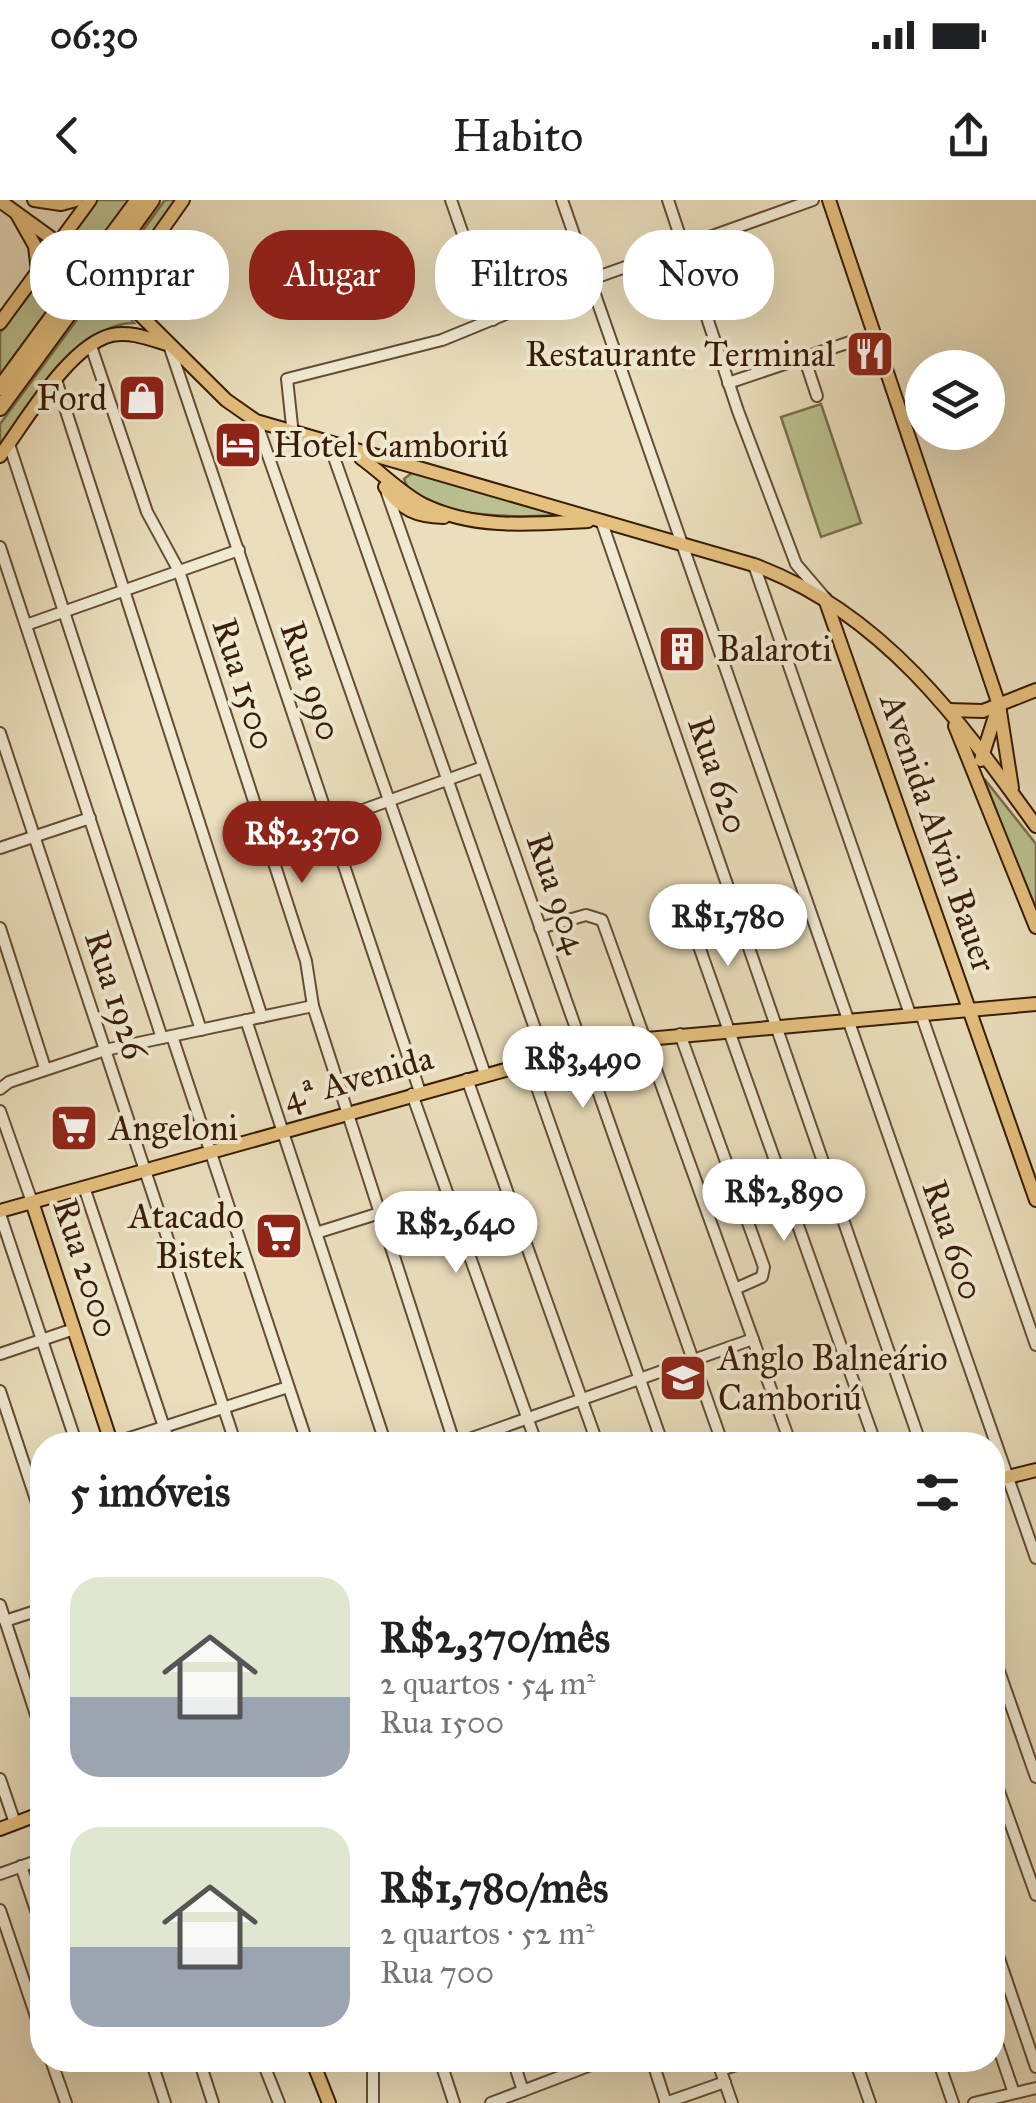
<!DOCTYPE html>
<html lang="pt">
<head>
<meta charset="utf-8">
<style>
  :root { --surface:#fff; --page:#f6f6f6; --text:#202124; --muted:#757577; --accent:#8f2418 }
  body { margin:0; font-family:"IM FELL Great Primer",serif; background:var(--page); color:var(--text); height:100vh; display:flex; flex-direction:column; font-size:38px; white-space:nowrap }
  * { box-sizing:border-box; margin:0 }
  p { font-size:32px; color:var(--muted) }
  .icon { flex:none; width:55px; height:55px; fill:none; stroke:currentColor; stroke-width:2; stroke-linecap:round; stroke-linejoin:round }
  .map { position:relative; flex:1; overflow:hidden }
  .sheet { position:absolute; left:30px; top:1232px; width:975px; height:640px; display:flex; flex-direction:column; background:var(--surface); border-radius:40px; box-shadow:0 10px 40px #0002 }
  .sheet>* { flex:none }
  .hud { position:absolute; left:30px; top:30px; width:978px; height:90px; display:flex; gap:20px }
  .fabs { position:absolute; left:905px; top:150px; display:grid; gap:20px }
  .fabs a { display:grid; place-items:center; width:100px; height:100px; border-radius:50%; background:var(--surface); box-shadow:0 10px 40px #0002; font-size:50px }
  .price { position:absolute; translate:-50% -85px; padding:0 22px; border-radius:35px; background:#fff; color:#222; font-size:32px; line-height:65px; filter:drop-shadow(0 2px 5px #0008) }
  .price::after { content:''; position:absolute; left:50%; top:60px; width:30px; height:22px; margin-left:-15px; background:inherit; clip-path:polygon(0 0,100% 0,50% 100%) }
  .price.current { background:var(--accent); color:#fff }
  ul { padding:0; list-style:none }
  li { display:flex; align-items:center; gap:30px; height:250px; padding:0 40px }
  li span { display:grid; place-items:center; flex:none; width:280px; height:200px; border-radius:30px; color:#555 }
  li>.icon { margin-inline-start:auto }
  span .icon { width:120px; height:120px; fill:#fffc; stroke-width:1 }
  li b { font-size:42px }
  h2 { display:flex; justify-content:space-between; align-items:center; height:120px; padding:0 40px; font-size:42px }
  .tag { padding:0 35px; border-radius:40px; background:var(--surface); box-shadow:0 10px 40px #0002; font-size:35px; line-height:90px }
  .tag.current { background:var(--accent); color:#fff }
  .status { display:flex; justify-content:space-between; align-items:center; height:70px; padding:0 50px; background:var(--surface); direction:ltr }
  .status svg { height:28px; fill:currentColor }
  header { display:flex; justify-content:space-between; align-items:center; height:130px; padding:0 40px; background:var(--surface); font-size:45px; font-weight:600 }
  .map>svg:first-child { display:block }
  .green { fill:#bac08f; stroke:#7a6e4a; stroke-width:2.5 }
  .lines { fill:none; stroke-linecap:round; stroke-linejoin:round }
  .minor-casing { stroke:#654d34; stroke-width:14 }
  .major-casing { stroke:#391d06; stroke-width:16 }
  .highway-casing { stroke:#391d06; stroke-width:18 }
  .minor { stroke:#f1ead3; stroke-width:10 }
  .major { stroke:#e5bf7e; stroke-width:12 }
  .highway { stroke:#e5bf7e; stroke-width:14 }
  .highway-bridge-casing { stroke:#391d06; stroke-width:18; stroke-linecap:butt }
  .highway-bridge { stroke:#e5bf7e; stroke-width:14 }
  .labels { text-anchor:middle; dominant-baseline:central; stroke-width:8; stroke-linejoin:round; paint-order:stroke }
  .poi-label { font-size:35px; fill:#391d06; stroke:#f1ead3; text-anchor:start }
  .street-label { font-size:35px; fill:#391d06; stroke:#f1ead3 }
</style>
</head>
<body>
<div class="status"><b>06:30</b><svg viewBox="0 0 49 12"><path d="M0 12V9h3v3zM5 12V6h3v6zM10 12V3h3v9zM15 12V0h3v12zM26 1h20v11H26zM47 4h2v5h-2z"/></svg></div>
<header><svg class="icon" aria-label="back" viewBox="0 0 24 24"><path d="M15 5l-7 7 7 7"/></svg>Habito<svg class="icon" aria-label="share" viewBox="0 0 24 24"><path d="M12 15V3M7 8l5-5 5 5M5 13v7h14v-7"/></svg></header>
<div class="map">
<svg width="1036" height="1903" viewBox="0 0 1036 1903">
  <rect width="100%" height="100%" fill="#eadebc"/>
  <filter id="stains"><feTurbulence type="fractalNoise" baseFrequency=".002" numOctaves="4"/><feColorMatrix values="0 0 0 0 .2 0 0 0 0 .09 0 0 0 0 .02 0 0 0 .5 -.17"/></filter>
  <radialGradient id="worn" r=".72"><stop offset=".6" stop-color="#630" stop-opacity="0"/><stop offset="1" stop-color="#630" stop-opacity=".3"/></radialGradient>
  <!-- green -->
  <g class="green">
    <path d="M97 0H130L90 55 69 39Z"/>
    <path d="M165 0H178L135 74 127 78 114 70Z"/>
    <path d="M53 47 78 68 0 175V133L38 83Z"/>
    <path d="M104 83 134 123C80 122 32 208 0 248V224Z"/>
    <path d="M821 204 861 323 821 337 781 217Z"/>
    <path d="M413 272 562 315C528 317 416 321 404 279Z"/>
    <path d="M986 581 1036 644V712L986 584Z"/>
  </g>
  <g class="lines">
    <!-- minor casing -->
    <g class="minor-casing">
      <g id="minor">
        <path d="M451 0 493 120"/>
        <path d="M562 0 1036 1358"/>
        <path d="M668 0 738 211 796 364 825 398"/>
        <path d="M169 145 420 892"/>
        <path d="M91 146 147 312 179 371 306 761 313 806 455 1245"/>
        <path d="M804 157 817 196"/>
        <path d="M56 180 262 817"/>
        <path d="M728 183 874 134"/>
        <path d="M256 221 485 874"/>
        <path d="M293 235 287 179 442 140 589 80 813 0"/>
        <path d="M9 244 201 830"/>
        <path d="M330 246 545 857"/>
        <path d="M387 293 723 1245"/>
        <path d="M601 320 921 1245"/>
        <path d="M0 347 162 838"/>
        <path d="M754 365 910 814"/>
        <path d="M26 425 239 350"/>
        <path d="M0 533 236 1245"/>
        <path d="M268 644 483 567"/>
        <path d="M0 648 90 618"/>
        <path d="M690 721 876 1245"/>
        <path d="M0 728 45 868"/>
        <path d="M540 728 586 715 602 720 791 1245"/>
        <path d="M921 814 1036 1145"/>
        <path d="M246 820 386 1245"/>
        <path d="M680 834 764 1067 762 1077 735 1089"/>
        <path d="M172 836 308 1245"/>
        <path d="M528 862 663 1245"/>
        <path d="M467 879 598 1245"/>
        <path d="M0 889 9 882 105 850 313 806"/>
        <path d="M412 894 537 1245"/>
        <path d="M0 911 32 1002"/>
        <path d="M84 987 170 1245"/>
        <path d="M0 1014 77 1245"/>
        <path d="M316 1033 380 1013"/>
        <path d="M0 1154 74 1129"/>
        <path d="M0 1191 42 1318"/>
        <path d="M111 1244 288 1187"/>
        <path d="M452 1245 753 1139"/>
        <path d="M0 1405 42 1533"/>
        <path d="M5 1421 42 1409"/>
        <path d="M992 1451 1036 1577"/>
        <path d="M992 1572 1036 1695"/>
        <path d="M0 1579 15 1623"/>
        <path d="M21 1666 42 1728"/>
        <path d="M0 1674 42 1659"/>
        <path d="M0 1710 42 1834"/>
        <path d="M992 1738 1036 1867"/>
        <path d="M992 1829 1014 1893"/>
        <path d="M51 1860 66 1903"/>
        <path d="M151 1860 165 1903"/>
        <path d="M199 1860 213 1903"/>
        <path d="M262 1860 279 1903"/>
        <path d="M440 1860 454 1903"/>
        <path d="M513 1860 523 1891"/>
        <path d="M652 1860 666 1903"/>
        <path d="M717 1860 732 1903"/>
        <path d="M855 1860 870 1903"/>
        <path d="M938 1860 953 1903"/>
        <path d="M154 1868 176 1860"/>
        <path d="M721 1870 751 1860"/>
        <path d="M373 1903V1860"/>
        <path d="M491 1903 604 1860"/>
        <path d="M665 1903 725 1882"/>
        <path d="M974 1903 1036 1888"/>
      </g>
    </g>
    <!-- major casing -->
    <g class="major-casing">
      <g id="major">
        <path d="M34 0 61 4 76 0"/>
        <path d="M829 0 999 505 1012 588"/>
        <path d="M0 1 94 69 226 200 256 221 754 365C882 412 959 519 1036 626"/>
        <path d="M17 14 35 46 38 72"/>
        <path d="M115 88 136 80 154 41 183 0"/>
        <path d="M0 123 90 0"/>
        <path d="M0 256C26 221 69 145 112 135 130 131 150 139 167 144"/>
        <path d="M361 258C382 273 402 294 424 305 475 330 534 324 588 321"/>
        <path d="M385 287C402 310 416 316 444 317"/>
        <path d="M825 399 1036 1000"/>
        <path d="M948 510 983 511 1036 490"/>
        <path d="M955 526 1036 727"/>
        <path d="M981 560 998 507"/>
        <path d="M32 1002 112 1245"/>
        <path d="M0 1011 602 843 1036 804"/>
        <path d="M992 1281 1036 1270"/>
        <path d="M0 1629 42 1613"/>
        <path d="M312 1860 329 1903"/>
      </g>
    </g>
    <!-- highway casing -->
    <g class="highway-casing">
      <g id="highway">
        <path d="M95 58 138 0"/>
        <path d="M105 65 152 0"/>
        <path d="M0 188 83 75"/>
        <path d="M0 208 93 81"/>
      </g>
    </g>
    <!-- minor -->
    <use href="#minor" class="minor"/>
    <!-- major -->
    <use href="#major" class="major"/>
    <!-- highway -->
    <use href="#highway" class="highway"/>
    <!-- highway-bridge casing -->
    <g class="highway-bridge-casing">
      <g id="highway-bridge">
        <path d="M83 75 95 58"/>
        <path d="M93 81 105 65"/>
      </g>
    </g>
    <!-- highway-bridge -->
    <use href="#highway-bridge" class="highway-bridge"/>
  </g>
  <!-- icons -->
  <defs>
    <g id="restaurant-square" transform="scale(2.5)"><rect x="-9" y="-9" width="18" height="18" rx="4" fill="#8f2418" stroke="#f1ead3"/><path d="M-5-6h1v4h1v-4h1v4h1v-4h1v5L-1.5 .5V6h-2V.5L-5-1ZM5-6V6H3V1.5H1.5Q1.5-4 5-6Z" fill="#fff"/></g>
    <g id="shop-square" transform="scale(2.5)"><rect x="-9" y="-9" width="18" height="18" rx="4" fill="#8f2418" stroke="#f1ead3"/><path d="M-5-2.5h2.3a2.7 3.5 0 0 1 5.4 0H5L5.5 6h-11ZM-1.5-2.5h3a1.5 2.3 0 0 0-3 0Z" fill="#fff"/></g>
    <g id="hotel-square" transform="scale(2.5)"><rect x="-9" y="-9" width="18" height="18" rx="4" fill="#8f2418" stroke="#f1ead3"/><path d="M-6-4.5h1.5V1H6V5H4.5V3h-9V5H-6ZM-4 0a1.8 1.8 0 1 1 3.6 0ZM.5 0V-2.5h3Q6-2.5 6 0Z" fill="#fff"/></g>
    <g id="building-square" transform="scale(2.5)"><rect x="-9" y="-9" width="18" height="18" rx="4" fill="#8f2418" stroke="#f1ead3"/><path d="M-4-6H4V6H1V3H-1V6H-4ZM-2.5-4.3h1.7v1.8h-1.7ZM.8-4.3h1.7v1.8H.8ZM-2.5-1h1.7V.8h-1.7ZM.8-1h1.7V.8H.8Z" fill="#fff"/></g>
    <g id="supermarket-square" transform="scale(2.5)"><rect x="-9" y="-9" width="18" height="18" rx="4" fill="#8f2418" stroke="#f1ead3"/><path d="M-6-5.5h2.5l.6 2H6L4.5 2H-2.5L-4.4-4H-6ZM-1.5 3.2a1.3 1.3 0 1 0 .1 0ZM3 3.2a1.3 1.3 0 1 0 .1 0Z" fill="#fff"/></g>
    <g id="school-square" transform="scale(2.5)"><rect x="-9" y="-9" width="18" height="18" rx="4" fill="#8f2418" stroke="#f1ead3"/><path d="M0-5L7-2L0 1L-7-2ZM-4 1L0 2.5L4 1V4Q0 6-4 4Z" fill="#fff"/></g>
  </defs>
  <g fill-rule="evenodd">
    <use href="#restaurant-square" x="870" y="154"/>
    <use href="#shop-square" x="142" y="198"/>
    <use href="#hotel-square" x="238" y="245"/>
    <use href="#building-square" x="682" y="449"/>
    <use href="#supermarket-square" x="74" y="928"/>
    <use href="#supermarket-square" x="279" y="1036"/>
    <use href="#school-square" x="683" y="1178"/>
  </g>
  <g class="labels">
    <!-- poi labels -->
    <g class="poi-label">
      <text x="835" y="154" text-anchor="end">Restaurante Terminal</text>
      <text x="107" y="198" text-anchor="end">Ford</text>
      <text x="273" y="245">Hotel Camboriú</text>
      <text x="717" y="449">Balaroti</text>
      <text x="109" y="928">Angeloni</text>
      <text x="244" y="1016" text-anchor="end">Atacado<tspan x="244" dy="40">Bistek</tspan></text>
      <text x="718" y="1158">Anglo Balneário<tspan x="718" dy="40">Camboriú</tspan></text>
    </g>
    <!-- street labels -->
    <g class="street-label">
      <text transform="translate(311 481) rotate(71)">Rua 990</text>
      <text transform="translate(244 484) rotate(72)">Rua 1500</text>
      <text transform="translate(718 575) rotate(71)">Rua 620</text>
      <text transform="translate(938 633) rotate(71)">Avenida Alvin Bauer</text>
      <text transform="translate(557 693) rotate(71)">Rua 904</text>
      <text transform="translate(116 795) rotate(72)">Rua 1926</text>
      <text transform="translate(358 878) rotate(-16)">4ª Avenida</text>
      <text transform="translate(953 1040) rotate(71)">Rua 600</text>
      <text transform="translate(86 1068) rotate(72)">Rua 2000</text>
    </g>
  </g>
  <rect width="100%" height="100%" filter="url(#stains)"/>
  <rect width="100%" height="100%" fill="url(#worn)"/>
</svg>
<div class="fabs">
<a><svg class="icon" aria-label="layers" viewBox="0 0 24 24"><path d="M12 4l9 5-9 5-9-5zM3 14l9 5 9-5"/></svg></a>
</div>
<b class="price current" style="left:302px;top:686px">R$2,370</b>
<b class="price" style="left:728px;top:769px">R$1,780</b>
<b class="price" style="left:583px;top:911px">R$3,490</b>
<b class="price" style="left:784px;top:1044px">R$2,890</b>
<b class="price" style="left:456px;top:1076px">R$2,640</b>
<div class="hud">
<a class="tag">Comprar</a>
<a class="tag current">Alugar</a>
<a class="tag">Filtros</a>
<a class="tag">Novo</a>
</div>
<section class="sheet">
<h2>5 imóveis<svg class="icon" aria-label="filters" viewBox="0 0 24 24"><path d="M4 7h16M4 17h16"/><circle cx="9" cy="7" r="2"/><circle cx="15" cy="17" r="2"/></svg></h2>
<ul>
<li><span style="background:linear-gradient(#dfe7d0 60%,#9aa5b1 0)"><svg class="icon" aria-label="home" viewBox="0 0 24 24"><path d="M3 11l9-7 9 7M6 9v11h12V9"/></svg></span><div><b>R$2,370/mês</b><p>2 quartos · 54 m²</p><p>Rua 1500</p></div></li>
<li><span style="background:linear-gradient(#dfe7d0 60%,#9aa5b1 0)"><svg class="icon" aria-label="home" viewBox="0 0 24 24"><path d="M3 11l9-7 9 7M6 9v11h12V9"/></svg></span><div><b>R$1,780/mês</b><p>2 quartos · 52 m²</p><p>Rua 700</p></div></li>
</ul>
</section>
</div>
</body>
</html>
